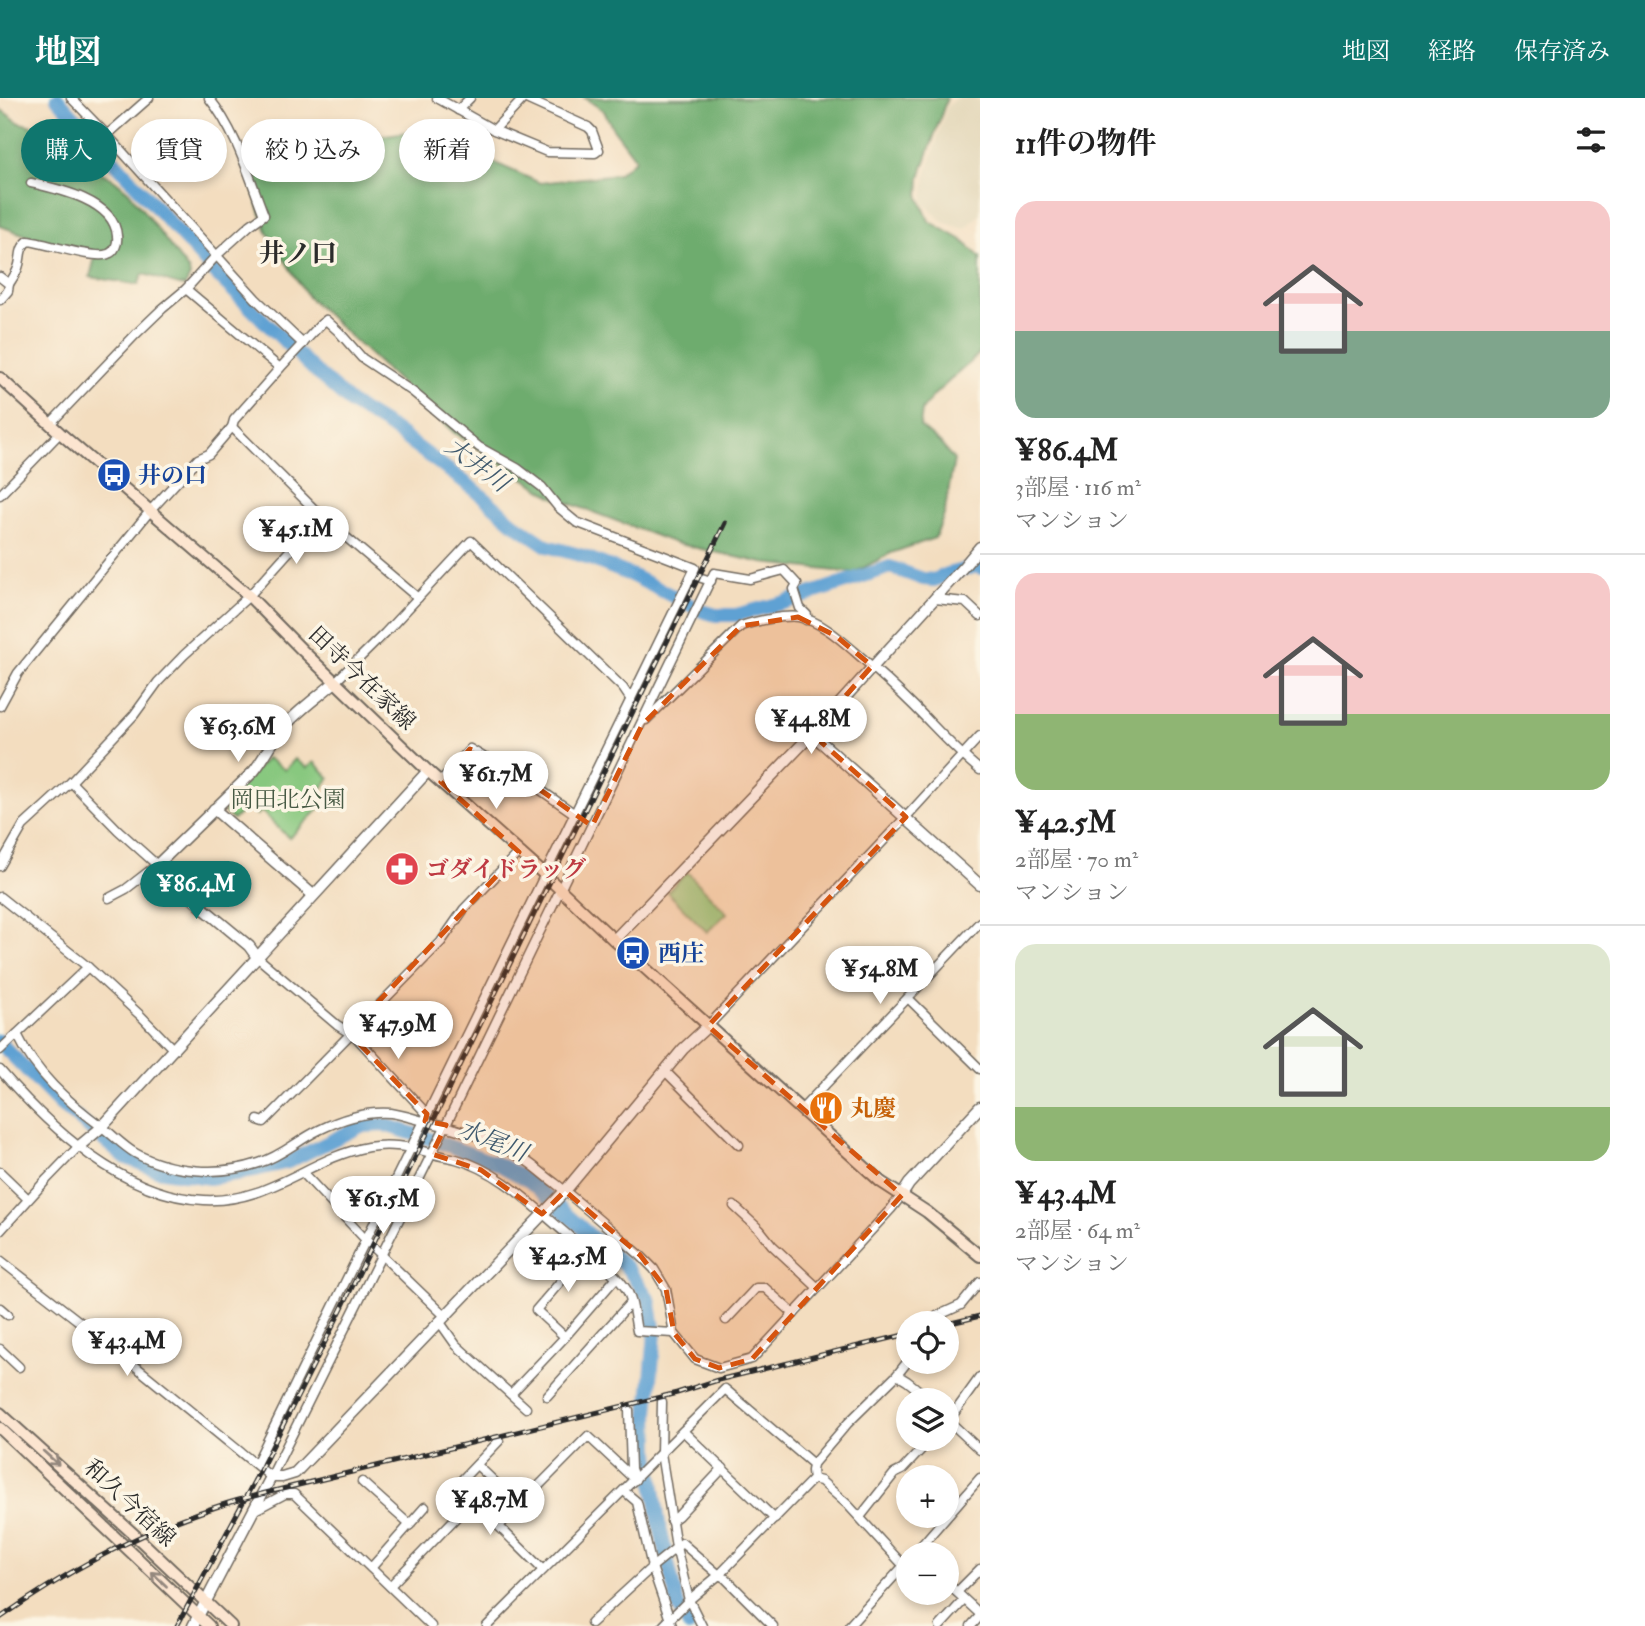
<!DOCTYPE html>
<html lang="ja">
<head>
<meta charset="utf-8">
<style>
  :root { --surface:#fff; --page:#f2f2f2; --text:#222; --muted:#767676; --line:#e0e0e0; --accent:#0f766e }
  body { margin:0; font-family:"IM FELL Double Pica","Noto Serif JP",serif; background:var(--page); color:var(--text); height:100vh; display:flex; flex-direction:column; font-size:26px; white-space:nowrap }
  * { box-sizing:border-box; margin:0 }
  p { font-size:23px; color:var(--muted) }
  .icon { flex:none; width:38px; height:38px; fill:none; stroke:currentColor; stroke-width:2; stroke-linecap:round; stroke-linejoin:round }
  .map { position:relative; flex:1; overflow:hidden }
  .drawer { display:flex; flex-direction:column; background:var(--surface); width:665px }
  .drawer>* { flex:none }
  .guide { position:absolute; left:21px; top:21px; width:665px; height:63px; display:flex; gap:14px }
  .controls { position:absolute; left:896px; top:1213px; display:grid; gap:14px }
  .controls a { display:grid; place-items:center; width:63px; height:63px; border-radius:50%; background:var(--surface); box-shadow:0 4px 10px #0003; font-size:35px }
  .price { position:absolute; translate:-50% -60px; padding:0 16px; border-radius:24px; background:#fff; color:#222; font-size:23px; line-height:46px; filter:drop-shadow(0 2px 4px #0008) }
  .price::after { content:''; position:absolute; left:50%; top:42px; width:21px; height:16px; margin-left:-10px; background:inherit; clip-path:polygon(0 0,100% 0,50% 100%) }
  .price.current { background:var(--accent); color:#fff }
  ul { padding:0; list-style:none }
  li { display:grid; align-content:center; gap:14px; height:371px; padding:0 35px }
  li+li { border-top:2px solid var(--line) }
  li span { display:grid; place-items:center; height:217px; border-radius:21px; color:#555 }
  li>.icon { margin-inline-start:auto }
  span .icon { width:126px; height:126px; fill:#fffc; stroke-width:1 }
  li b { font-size:30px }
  h2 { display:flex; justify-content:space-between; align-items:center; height:84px; padding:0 35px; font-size:30px }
  .pill { padding:0 24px; border-radius:32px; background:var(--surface); box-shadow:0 4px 10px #0003; font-size:24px; line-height:63px }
  .pill.current { background:var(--accent); color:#fff }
  header { display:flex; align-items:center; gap:42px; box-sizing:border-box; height:98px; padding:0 35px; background:var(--accent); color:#fff }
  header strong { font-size:33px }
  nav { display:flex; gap:38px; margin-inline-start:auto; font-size:24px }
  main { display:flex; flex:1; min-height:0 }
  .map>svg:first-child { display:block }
  .built { fill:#e2d6b7 }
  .green { fill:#88c87f; stroke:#5a7a55; stroke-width:2 }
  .forest { fill:#6eac6e; stroke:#4c6c4c; stroke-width:2 }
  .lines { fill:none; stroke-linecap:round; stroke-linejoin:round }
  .river { stroke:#5fa1d3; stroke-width:14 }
  .minor-casing { stroke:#71695f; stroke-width:11 }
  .tertiary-casing { stroke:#71695f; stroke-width:13 }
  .secondary-casing { stroke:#71695f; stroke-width:14 }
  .minor { stroke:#fff; stroke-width:8 }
  .tertiary { stroke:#fff; stroke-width:10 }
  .secondary { stroke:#fce5d0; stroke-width:10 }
  .rail-casing { stroke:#2b2b2b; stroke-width:5 }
  .rail { stroke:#fcf5e5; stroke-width:2.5; stroke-dasharray:8; stroke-linecap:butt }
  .oneway { stroke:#94887e }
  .marked { fill:#d5540f; fill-opacity:0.2; stroke:#d5540f; stroke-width:5; stroke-dasharray:14 9; stroke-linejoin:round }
  .labels { text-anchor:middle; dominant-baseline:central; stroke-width:7; stroke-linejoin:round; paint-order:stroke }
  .transit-label { font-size:23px; font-weight:bold; fill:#164399; stroke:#fcf5e5; text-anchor:start }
  .street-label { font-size:23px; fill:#2b2b2b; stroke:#fcf5e5 }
  .park-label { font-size:23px; fill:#475a44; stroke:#fcf5e5 }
  .health-label { font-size:23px; font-weight:bold; fill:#be3a42; stroke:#fcf5e5; text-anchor:start }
  .food-label { font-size:23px; font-weight:bold; fill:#c56008; stroke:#fcf5e5; text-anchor:start }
  .water-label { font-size:24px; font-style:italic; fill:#405a6e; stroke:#fcf5e5 }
  .quarter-label { font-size:26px; font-weight:bold; fill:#2b2b2b; stroke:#fcf5e5 }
</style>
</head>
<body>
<header>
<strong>地図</strong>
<nav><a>地図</a><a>経路</a><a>保存済み</a></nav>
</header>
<main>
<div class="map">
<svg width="980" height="1528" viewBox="0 0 980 1528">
  <rect width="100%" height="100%" fill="#fcf5e5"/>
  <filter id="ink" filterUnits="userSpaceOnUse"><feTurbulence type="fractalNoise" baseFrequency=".0143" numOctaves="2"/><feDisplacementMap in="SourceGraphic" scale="14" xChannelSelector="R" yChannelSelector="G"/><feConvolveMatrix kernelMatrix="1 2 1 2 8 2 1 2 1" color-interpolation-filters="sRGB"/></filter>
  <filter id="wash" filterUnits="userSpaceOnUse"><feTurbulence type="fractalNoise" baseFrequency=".00686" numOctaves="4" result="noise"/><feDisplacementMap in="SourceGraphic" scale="28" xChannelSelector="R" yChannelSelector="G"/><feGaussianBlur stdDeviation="1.57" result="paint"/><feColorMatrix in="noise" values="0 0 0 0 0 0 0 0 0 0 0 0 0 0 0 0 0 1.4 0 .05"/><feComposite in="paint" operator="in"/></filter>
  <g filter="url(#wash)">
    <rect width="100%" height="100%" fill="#f3ddbf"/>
    <!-- built -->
    <path class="built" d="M956 0H971L980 3V116L967 129 961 130 943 124 923 104 926 78 947 9Z"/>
    <!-- green -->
    <g class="green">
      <path d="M267 660 285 672 295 661 307 670 314 664 330 680 315 698 324 707 289 740 261 713 257 717 248 708 233 722 225 715V705Z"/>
      <path d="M687 774 727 815 707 834 667 794Z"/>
    </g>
    <!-- forest -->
    <g class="forest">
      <path d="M585 0H947L920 79 919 99 929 123 962 142 980 159V255L934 297 922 312 920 328 940 345 954 362 944 417 935 440 891 455 854 475 763 465 675 445 553 399 454 335 308 199 267 134 250 83 279 68 311 47 408 34 460 49 540 85 618 76 636 61 612 29 604 13Z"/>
      <path d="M0 11 20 25 43 31 80 63 115 82 129 94 189 173 190 178 185 188C171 186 157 179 143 176L138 187 90 179 96 155 43 143 0 128Z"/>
    </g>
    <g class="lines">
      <!-- river -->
      <g class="river">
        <path d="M57 0 218 178 314 272 352 306 390 329 474 391 516 427 547 448 583 458 633 478 702 513 716 517H736L786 504 890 469 923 481 934 482 948 476 977 468 980 470"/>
        <path d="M0 943 3 948 60 1006 124 1059 157 1072 209 1080 242 1075 288 1064 361 1028 385 1027 430 1041 498 1066 529 1083 627 1170 649 1201 655 1235 648 1315 649 1355 659 1425 678 1508 689 1528"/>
      </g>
    </g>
  </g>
  <g filter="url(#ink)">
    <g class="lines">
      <!-- minor casing -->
      <g class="minor-casing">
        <g id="minor">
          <path d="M71 0 107 37 256 201 303 246"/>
          <path d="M437 0 494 32 547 54 595 55 599 52 592 33 588 29 524 0"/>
          <path d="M458 12 470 0"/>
          <path d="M494 32 524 0"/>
          <path d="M107 37 149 0"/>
          <path d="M0 179 9 186 8 193 0 202"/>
          <path d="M9 186C12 181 16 176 18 170 22 160 18 151 28 143 46 145 95 162 108 156 115 154 118 145 117 138 115 103 59 91 31 85"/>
          <path d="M186 191 280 270"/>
          <path d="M50 326 136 236 162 211 186 191 216 158 250 127 264 117C249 78 236 33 209 0"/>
          <path d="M232 329 321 418 418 500"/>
          <path d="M0 397 60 335"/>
          <path d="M692 477 711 483"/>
          <path d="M935 501 965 504 980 518"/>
          <path d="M335 584 385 535 471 443 623 590 631 602"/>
          <path d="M0 608 18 575 150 413 198 361 209 356 232 329 234 322 280 270 321 226 326 222 339 234 362 260 413 294 479 349 517 370 542 389 558 409 576 424 695 470 256 1366"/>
          <path d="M646 622 741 528C755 523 785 517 799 519 820 523 839 540 854 553 875 571 895 589 914 608 936 630 956 653 980 672"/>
          <path d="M71 684 118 732 157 767 126 791 109 800"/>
          <path d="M441 684 470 651 485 660 496 661 575 716"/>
          <path d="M0 768 23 728 71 684 134 617 158 584 184 557 249 498 321 418"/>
          <path d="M0 799 88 869 141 918 174 952"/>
          <path d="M257 859 337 927 356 939 427 1016"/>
          <path d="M908 900 980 971"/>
          <path d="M708 928 906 719 980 638"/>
          <path d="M17 936C36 976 67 1003 102 1029 113 1037 123 1048 135 1055 170 1075 221 1078 259 1065 282 1058 298 1042 319 1032 341 1021 366 1013 391 1015 404 1017 415 1021 427 1024 461 1031 496 1043 525 1062 536 1069 545 1078 555 1085 584 1108 612 1133 640 1157L654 1171 666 1191 674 1235 695 1261 719 1270 752 1261 891 1111 902 1097"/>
          <path d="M0 952 88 869"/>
          <path d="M0 972C50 1030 122 1098 204 1102 270 1105 309 1060 368 1049 390 1045 410 1049 431 1055 439 1058 448 1059 456 1061 501 1073 535 1110 569 1138 586 1153 610 1169 624 1188 633 1199 634 1219 637 1233L674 1235"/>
          <path d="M665 973 739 1047"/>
          <path d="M801 1012 980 824"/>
          <path d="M258 1022 264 1024 441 844 464 811 519 754"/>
          <path d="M0 1074 28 1101"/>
          <path d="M303 1075 366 1142 445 1218"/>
          <path d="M734 1108 760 1132 772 1147 818 1190"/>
          <path d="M0 1133 47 1081 78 1049"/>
          <path d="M0 1162 107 1245 271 1379 446 1027 714 475 750 481 784 472 797 486 794 491 800 510 807 517 806 522"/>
          <path d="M0 1210 8 1217"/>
          <path d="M726 1222 756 1190H765L794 1216"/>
          <path d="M439 1223 456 1247 526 1310"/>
          <path d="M934 1225 937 1218 961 1207 980 1184"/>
          <path d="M565 1239 536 1212 587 1153"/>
          <path d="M0 1251 19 1269"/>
          <path d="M897 1277 907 1283 931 1302"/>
          <path d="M511 1296 565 1239 616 1180"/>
          <path d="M547 1298 631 1204"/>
          <path d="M662 1304 661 1355 676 1449 689 1502 702 1528"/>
          <path d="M629 1312 631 1371 634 1379"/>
          <path d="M948 1320 949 1323 980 1352"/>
          <path d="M947 1325 980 1279"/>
          <path d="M683 1333 775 1421"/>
          <path d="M499 1343 457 1387 543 1472"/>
          <path d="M477 1367 519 1407"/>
          <path d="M813 1381 812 1373 813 1366 848 1325 897 1277 908 1263"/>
          <path d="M813 1381 821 1383 848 1407 904 1468"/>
          <path d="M362 1384 410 1427"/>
          <path d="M624 1393 637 1404 652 1469 672 1528"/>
          <path d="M255 1412 285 1396H294L431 1528"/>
          <path d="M860 1419 894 1376 902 1372 932 1340"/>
          <path d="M671 1423 678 1418 723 1370"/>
          <path d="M499 1428 588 1338 635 1382"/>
          <path d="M914 1456 980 1380"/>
          <path d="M371 1470 425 1409"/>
          <path d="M947 1485 980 1516"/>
          <path d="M390 1488 473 1402"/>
          <path d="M957 1494 980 1471"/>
          <path d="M591 1525 652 1469 682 1445 719 1477 725 1480 773 1528"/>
          <path d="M487 1528 725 1291 813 1366"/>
          <path d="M663 1528 689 1502 719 1477 813 1381"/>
          <path d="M849 1528 908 1463"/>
          <path d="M940 1528 964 1502"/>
          <path d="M971 1528 980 1518"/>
        </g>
      </g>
      <!-- tertiary casing -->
      <g class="tertiary-casing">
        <g id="tertiary">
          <path d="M812 636 980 787"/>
          <path d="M214 711 313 797"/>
          <path d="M614 842 812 636 965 467 980 449"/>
          <path d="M257 859 249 848 203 810 157 767 254 673C265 659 272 643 283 630 297 613 318 599 335 584"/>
          <path d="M78 1049 102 1029 428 673"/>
          <path d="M902 1097 909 1086 980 1009"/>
          <path d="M193 1528 271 1379H282L295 1375 565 1093 683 951 708 928"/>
        </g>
      </g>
      <!-- secondary casing -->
      <g class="secondary-casing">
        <g id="secondary">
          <path d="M0 280 60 335 249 498 302 552 428 673 545 777 614 842 881 1084 927 1114 980 1158"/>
          <path d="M0 1315 139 1441 231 1528"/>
          <path d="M0 1330 209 1528"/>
        </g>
      </g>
      <!-- minor -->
      <use href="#minor" class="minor"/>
      <!-- tertiary -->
      <use href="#tertiary" class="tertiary"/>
      <!-- secondary -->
      <use href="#secondary" class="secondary"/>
      <!-- rail casing -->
      <g class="rail-casing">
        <g id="rail">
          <path d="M947 1226 980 1218"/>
          <path d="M0 1520C67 1473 141 1433 219 1408 240 1401 261 1396 282 1391L677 1295 718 1282 908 1236"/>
          <path d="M177 1528 265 1363 336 1222 725 425"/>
        </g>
      </g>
      <!-- rail -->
      <use href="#rail" class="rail"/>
    </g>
    <!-- one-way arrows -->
    <defs><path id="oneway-shaft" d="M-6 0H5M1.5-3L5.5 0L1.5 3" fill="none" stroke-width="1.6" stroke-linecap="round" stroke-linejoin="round" transform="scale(1.75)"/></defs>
    <g class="oneway">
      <use href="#oneway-shaft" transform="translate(51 1360) rotate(42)"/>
      <use href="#oneway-shaft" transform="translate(159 1481) rotate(-136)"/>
    </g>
  </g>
  <!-- marked area -->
  <path class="marked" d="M798 519 836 538 872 568 812 636 906 719 708 928 902 1097 752 1261 719 1270 695 1261 674 1235 666 1191 640 1157 565 1093 542 1116 481 1072 432 1056 446 1027 425 1023 427 1016 349 935 519 754 441 684 470 651 496 661 592 728 642 627 741 528Z"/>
  <!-- icons -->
  <defs>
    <g id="bus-disc" transform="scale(1.75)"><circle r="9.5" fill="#1a4fb4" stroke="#fcf5e5"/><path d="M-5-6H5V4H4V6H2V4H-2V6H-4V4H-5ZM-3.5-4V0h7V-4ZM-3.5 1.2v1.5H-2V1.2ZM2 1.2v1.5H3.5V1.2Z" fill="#fff"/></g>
    <g id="pharmacy-disc" transform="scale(1.75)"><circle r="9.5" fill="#e0444e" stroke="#fcf5e5"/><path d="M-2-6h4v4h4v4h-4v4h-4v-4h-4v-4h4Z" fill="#fff"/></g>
    <g id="restaurant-disc" transform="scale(1.75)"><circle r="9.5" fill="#e8710a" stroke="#fcf5e5"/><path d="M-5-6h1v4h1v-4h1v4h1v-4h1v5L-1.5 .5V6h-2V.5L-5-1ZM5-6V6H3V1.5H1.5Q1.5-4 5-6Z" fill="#fff"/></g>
  </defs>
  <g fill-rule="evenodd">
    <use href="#bus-disc" x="114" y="377"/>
    <use href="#pharmacy-disc" x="402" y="771"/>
    <use href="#bus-disc" x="633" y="855"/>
    <use href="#restaurant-disc" x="826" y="1010"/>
  </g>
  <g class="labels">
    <!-- transit labels -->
    <g class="transit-label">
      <text x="138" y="377">井の口</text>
      <text x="658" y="855">西庄</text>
    </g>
    <!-- street labels -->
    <g class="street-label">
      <text transform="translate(362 580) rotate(44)">田寺今在家線</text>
      <text transform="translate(130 1405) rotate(43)">和久今宿線</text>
    </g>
    <!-- park labels -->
    <g class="park-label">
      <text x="288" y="701">岡田北公園</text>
    </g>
    <!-- health labels -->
    <g class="health-label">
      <text x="426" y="771">ゴダイドラッグ</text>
    </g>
    <!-- food labels -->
    <g class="food-label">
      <text x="850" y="1010">丸慶</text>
    </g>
    <!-- water labels -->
    <g class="water-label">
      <text transform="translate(477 367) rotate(37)">大井川</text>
      <text transform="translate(493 1043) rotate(22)">水尾川</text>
    </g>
    <!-- quarter labels -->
    <g class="quarter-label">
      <text x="298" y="156">井ノ口</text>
    </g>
  </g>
</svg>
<div class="controls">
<a><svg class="icon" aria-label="locate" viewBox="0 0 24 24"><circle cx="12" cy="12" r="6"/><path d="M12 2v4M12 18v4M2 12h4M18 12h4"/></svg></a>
<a><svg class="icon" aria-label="layers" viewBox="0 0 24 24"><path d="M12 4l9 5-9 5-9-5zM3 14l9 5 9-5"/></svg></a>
<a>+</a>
<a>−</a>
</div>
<b class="price" style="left:296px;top:468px">¥45.1M</b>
<b class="price" style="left:811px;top:658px">¥44.8M</b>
<b class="price" style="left:238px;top:666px">¥63.6M</b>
<b class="price" style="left:496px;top:713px">¥61.7M</b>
<b class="price current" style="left:196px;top:823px">¥86.4M</b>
<b class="price" style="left:880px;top:908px">¥54.8M</b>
<b class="price" style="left:398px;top:963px">¥47.9M</b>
<b class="price" style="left:383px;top:1138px">¥61.5M</b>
<b class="price" style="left:568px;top:1196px">¥42.5M</b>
<b class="price" style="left:127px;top:1280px">¥43.4M</b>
<b class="price" style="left:490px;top:1439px">¥48.7M</b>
<div class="guide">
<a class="pill current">購入</a>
<a class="pill">賃貸</a>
<a class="pill">絞り込み</a>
<a class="pill">新着</a>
</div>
</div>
<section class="drawer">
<h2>11件の物件<svg class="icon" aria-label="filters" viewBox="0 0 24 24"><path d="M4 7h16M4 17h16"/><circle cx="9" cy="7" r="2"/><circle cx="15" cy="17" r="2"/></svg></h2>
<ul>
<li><span style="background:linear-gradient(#f6c9c9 60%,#7fa58c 0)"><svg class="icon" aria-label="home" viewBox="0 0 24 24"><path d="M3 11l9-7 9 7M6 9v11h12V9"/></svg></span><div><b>¥86.4M</b><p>3部屋 · 116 m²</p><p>マンション</p></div></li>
<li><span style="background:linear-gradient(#f6c9c9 65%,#8fb573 0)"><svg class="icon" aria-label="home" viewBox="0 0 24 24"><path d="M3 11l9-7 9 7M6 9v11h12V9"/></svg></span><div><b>¥42.5M</b><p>2部屋 · 70 m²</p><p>マンション</p></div></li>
<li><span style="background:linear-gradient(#dfe7d0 75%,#8fb573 0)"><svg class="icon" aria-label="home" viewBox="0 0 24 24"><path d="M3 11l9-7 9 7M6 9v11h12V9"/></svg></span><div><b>¥43.4M</b><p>2部屋 · 64 m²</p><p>マンション</p></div></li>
</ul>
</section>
</main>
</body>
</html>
